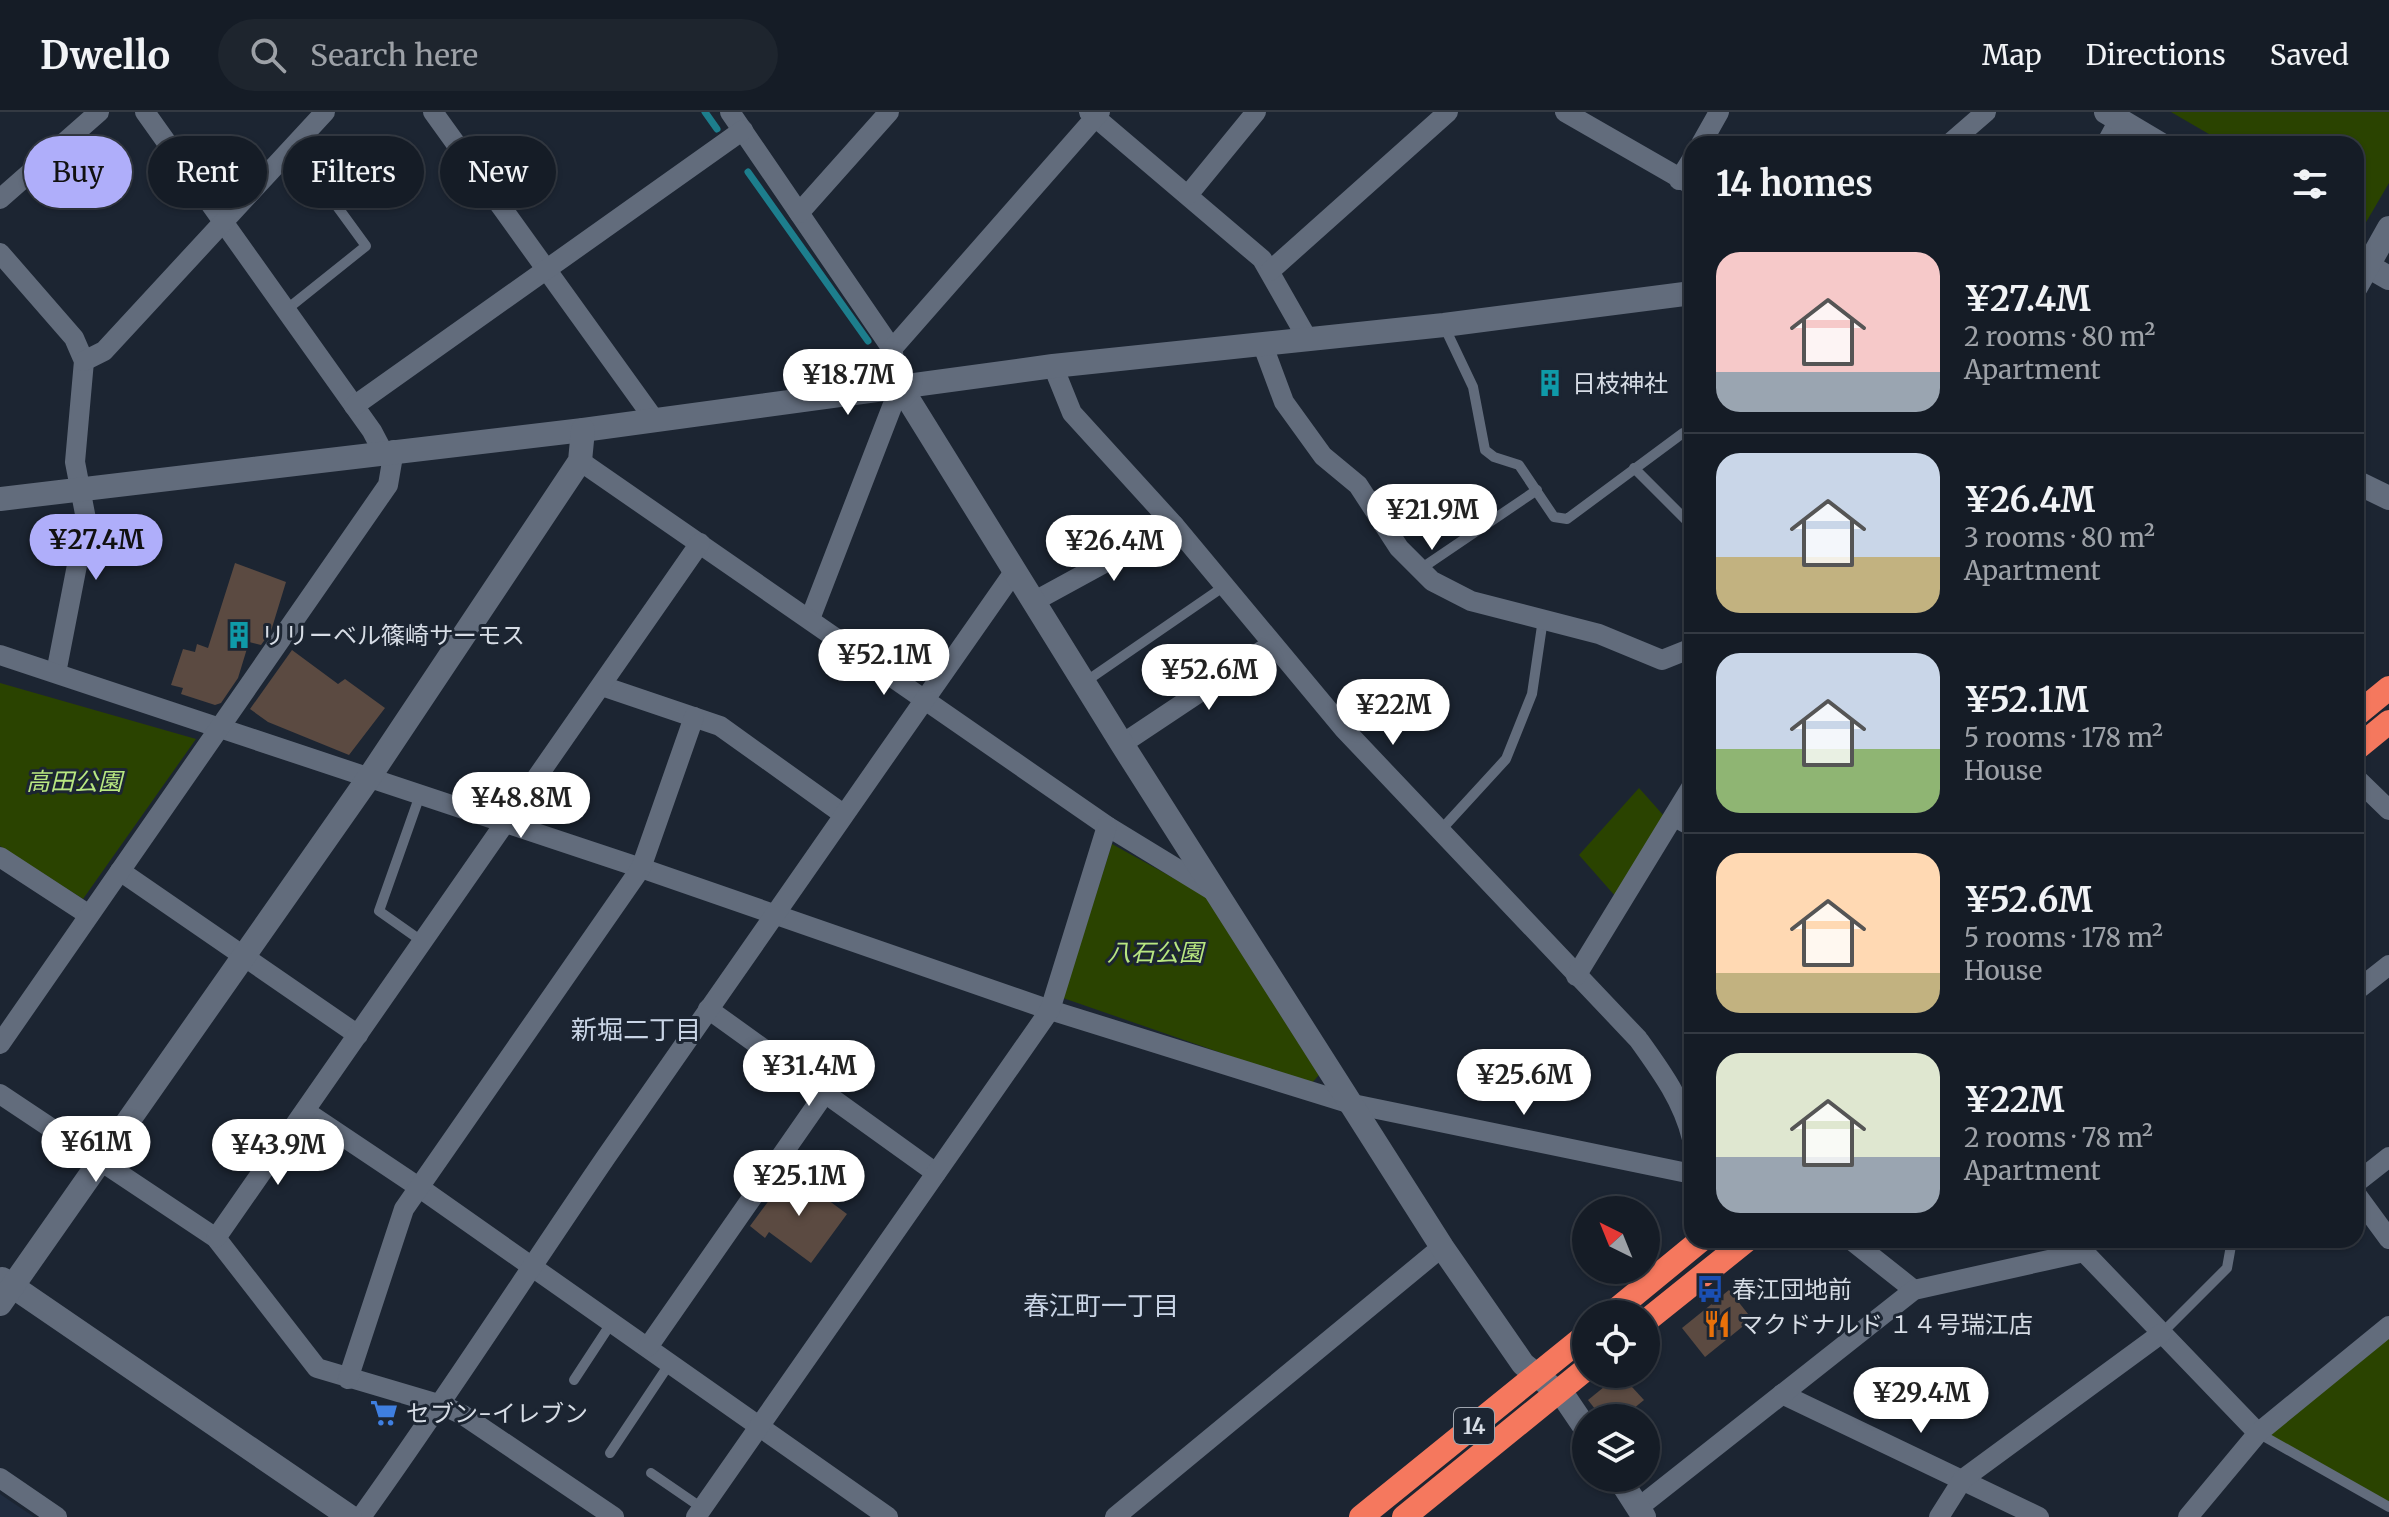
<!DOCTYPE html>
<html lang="en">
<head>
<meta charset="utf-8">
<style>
  :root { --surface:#151c26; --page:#1e252e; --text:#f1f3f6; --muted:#9da1a7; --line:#343a43; --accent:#afaefa }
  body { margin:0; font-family:Merriweather,"Noto Sans JP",serif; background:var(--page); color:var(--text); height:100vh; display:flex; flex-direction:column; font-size:30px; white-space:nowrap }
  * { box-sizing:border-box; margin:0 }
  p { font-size:26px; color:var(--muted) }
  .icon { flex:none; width:44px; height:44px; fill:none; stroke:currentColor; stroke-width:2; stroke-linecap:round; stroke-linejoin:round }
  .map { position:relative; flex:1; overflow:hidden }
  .sheet { position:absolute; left:1684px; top:24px; width:680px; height:1112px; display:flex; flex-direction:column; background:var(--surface); border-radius:24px; box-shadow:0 2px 6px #0004,0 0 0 2px var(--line) }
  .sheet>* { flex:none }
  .banner { position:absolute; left:24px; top:24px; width:760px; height:72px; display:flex; gap:16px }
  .needle { width:52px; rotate:317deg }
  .controls { position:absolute; left:1572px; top:1084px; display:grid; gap:16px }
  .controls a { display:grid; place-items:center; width:88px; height:88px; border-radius:50%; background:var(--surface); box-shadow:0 2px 6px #0004,0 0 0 2px var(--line); font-size:40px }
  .price { position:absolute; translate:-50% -68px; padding:0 18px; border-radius:28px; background:#fff; color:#222; font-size:26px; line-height:52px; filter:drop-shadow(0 2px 4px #0008) }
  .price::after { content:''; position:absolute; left:50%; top:48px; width:24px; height:18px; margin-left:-12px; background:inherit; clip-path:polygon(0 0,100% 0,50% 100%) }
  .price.current { background:var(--accent); color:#111 }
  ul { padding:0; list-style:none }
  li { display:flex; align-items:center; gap:24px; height:200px; padding:0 32px }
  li+li { border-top:2px solid var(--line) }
  li span { display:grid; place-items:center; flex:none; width:224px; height:160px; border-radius:24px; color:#555 }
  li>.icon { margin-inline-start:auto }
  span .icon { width:96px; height:96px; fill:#fffc; stroke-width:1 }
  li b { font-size:34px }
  h2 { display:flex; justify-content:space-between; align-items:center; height:96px; padding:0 32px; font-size:34px }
  .chip { padding:0 28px; border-radius:36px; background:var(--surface); box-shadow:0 2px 6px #0004,0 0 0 2px var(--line); font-size:28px; line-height:72px }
  .chip.current { background:var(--accent); color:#111 }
  header { display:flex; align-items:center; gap:48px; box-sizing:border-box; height:112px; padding:0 40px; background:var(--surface); border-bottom:2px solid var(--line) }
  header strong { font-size:38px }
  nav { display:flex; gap:44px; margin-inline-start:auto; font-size:28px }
  .search { width:560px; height:72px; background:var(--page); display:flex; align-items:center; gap:20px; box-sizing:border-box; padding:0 28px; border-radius:44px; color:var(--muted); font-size:30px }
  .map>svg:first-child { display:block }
  .built { fill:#202c3f }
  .green { fill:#2a4300 }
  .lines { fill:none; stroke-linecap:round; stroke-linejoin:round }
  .stream { stroke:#1d7e8d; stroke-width:7 }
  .building { fill:#5b4a41 }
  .lane { stroke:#626c7c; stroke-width:10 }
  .street { stroke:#626c7c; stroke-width:20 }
  .secondary { stroke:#626c7c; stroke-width:24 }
  .highway { stroke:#f5785e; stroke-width:24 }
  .labels { text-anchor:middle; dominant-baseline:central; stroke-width:6; stroke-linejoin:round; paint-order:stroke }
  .shield { fill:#1c2532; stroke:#9ea5af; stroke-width:2 }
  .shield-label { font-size:22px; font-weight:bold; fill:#d6dce5 }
  .poi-label { font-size:24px; fill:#d6dce5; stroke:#1c2532; text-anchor:start }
  .park-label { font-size:24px; font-style:italic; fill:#b8e781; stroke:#1c2532 }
  .neighbourhood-label { font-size:26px; fill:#c9d5e6; stroke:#1c2532 }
</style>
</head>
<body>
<header>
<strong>Dwello</strong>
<div class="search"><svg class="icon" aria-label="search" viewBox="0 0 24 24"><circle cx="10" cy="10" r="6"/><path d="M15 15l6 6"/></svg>Search here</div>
<nav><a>Map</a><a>Directions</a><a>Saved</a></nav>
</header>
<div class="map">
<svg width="2389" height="1405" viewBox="0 0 2389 1405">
  <rect width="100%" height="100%" fill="#1c2532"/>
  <!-- built -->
  <path class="built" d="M0 1382 34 1405H0Z"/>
  <!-- green -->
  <g class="green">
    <path d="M2171 0H2389V71L2365 112 2356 107V32H2226Z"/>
    <path d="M0 571 196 627 83 787 0 734Z"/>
    <path d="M1639 676 1664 704 1616 785 1579 743Z"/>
    <path d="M1112 732 1206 784 1319 963 1311 972 1063 886Z"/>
    <path d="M2389 1223V1390L2266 1321Z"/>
  </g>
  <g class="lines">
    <!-- stream -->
    <g class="stream">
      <path d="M705 0 717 17"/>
      <path d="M748 60 868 229"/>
    </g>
  </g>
  <!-- building -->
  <g class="building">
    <path d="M235 451 286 470 271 519 261 533 249 530 238 566 221 591 215 593 181 582 183 576 171 573 183 537 195 540 197 532 208 536Z"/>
    <path d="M292 538 338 572 345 567 385 596 349 643 268 610 250 597Z"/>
    <path d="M790 1060 847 1102 811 1151 769 1120 765 1126 750 1114Z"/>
    <path d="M1729 1178 1752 1207 1705 1245 1682 1216Z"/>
    <path d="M1620 1262 1644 1288 1622 1306H1602L1588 1288Z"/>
  </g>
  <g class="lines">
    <!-- lane -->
    <g class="lane">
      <path d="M286 198 366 134 293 34"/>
      <path d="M1444 214 1473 275 1485 338 1494 345 1519 353 1554 405 1567 407 1683 321H1692"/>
      <path d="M1634 356 1692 414"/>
      <path d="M1419 458 1537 378"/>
      <path d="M1085 570 1226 473"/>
      <path d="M420 683 379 799 423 830"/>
      <path d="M1670 708 1692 720"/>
      <path d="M1440 719 1506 647 1532 582 1543 507"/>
      <path d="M2162 1221 2227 1156 2232 1128"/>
      <path d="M574 1268 612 1210"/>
      <path d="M2258 1321 2389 1395"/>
      <path d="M610 1341 670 1251"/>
      <path d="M651 1361 702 1396"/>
    </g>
    <!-- street -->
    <g class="street">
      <path d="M145 0 372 319 383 340"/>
      <path d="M433 0 654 307"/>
      <path d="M730 0 892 237 900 274 810 507"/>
      <path d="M1089 0 1262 147 1307 226"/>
      <path d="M1565 0 1692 73"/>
      <path d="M1701 32 1719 0"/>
      <path d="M1949 32 1986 0"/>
      <path d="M2106 32 2119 8"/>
      <path d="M1679 68 1692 47"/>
      <path d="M1188 83 1256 0"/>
      <path d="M0 87 99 0"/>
      <path d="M799 101 889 0"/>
      <path d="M0 141 74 226 84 249 75 350 86 407 56 561"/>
      <path d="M1270 159 1448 0"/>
      <path d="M1262 231 1284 290 1323 344 1358 373 1399 436 1432 469 1471 489 1599 522 1662 548 1692 536"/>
      <path d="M892 237 1100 0"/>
      <path d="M84 249 104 239 325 0"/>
      <path d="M1053 254 1072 301 1174 413 1344 617 1638 927C1661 959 1683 989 1692 1027"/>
      <path d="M354 294 743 18"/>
      <path d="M580 349 1107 714 1215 780"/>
      <path d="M1033 490 1174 413"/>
      <path d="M0 543 641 756 1050 898 1348 991 1692 1062"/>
      <path d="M602 574 720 614 843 702"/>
      <path d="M1122 632 1272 532"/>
      <path d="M2356 666 2389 698"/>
      <path d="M0 745 89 803"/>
      <path d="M120 759 358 923"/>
      <path d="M1576 864 1692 674"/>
      <path d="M2356 879 2389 853"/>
      <path d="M708 897 936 1061"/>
      <path d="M0 932 388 373 394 338"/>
      <path d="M0 982 216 1126 317 1256 442 1293 463 1303 614 1405"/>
      <path d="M305 999 420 1076 888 1405"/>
      <path d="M2356 1071 2389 1045"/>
      <path d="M2356 1082 2389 1127"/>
      <path d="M216 1126 700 431"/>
      <path d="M1851 1128 1914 1178"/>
      <path d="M648 1235 825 981"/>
      <path d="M348 1267 404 1097 641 756 694 605"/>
      <path d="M1782 1282 2039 1405"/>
      <path d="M0 1366 57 1405"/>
      <path d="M1638 1396 1914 1178 2084 1140 2258 1321"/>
      <path d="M361 1405C446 1287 524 1165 606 1045 741 849 878 655 1014 460"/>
      <path d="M696 1405 1050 898 1107 714"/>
      <path d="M1115 1405 1442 1135"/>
      <path d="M1939 1405 1963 1367 2162 1221"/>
      <path d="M2188 1405 2258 1321 2389 1214"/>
    </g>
    <!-- secondary -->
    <g class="secondary">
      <path d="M2106 0 2160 32"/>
      <path d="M2356 147 2389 166"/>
      <path d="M2356 175 2389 116"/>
      <path d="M900 274 1122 632 1442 1135 1523 1252 1565 1286 1586 1317"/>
      <path d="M2356 370 2389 386"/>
      <path d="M0 387 583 318 1053 254 1444 213 1692 181"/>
      <path d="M2 1167 350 1405"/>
      <path d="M0 1192 368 667 580 349 583 318"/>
      <path d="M1619 1366 1644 1405"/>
    </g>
    <!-- highway -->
    <g class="highway">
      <path d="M2356 603 2389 576"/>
      <path d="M2356 637 2389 610"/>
      <path d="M1611 1202 1701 1128"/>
      <path d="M1646 1209 1747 1128"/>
      <path d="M1361 1405 1586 1223"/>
      <path d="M1404 1405 1586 1257"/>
    </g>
  </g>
  <!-- icons -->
  <defs>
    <g id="building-bare" transform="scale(2.16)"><path d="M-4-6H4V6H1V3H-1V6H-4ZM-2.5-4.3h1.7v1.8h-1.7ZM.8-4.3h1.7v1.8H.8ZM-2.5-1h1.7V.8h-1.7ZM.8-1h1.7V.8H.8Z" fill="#0f9aa8" stroke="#1c2532" stroke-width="2.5" paint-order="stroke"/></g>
    <g id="bus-bare" transform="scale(2.16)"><path d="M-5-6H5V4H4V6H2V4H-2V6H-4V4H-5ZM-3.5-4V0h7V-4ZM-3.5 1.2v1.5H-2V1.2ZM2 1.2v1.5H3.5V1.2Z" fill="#1a4fb4" stroke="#1c2532" stroke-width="2.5" paint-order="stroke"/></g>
    <g id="restaurant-bare" transform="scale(2.16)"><path d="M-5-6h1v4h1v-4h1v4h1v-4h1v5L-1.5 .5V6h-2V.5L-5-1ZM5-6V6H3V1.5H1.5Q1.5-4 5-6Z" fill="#e8710a" stroke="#1c2532" stroke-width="2.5" paint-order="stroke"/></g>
    <g id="supermarket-bare" transform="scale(2.16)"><path d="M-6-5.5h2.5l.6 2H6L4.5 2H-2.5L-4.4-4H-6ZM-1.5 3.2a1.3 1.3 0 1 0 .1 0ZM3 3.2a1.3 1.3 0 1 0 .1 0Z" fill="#3f7fe0" stroke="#1c2532" stroke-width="2.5" paint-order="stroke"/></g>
  </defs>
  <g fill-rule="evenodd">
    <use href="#building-bare" x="1550" y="271"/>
    <use href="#building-bare" x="239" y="523"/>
    <use href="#bus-bare" x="1710" y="1177"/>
    <use href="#restaurant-bare" x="1717" y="1212"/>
    <use href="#supermarket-bare" x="384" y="1301"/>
  </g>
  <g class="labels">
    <!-- shield labels -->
    <rect class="shield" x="1454" y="1296" width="40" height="36" rx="6"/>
    <g class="shield-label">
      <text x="1474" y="1314">14</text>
    </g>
    <!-- poi labels -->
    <g class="poi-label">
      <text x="1572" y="271">日枝神社</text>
      <text x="261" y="523">リリーベル篠崎サーモス</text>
      <text x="1732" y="1177">春江団地前</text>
      <text x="1739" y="1212">マクドナルド １４号瑞江店</text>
      <text x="406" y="1301">セブン-イレブン</text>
    </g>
    <!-- park labels -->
    <g class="park-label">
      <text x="74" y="669">高田公園</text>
      <text x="1155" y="840">八石公園</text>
    </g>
    <!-- neighbourhood labels -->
    <g class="neighbourhood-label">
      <text x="636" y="917">新堀二丁目</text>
      <text x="1101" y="1193">春江町一丁目</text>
    </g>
  </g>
</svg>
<div class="controls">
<a><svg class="needle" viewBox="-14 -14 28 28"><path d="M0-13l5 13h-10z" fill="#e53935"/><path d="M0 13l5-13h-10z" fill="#9da1a7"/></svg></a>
<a><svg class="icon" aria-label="locate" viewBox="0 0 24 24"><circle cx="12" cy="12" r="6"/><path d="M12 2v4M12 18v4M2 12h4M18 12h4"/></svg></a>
<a><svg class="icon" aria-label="layers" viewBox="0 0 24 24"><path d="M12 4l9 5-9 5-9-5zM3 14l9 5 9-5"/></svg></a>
</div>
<b class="price" style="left:848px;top:305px">¥18.7M</b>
<b class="price" style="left:1432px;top:440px">¥21.9M</b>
<b class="price current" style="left:96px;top:470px">¥27.4M</b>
<b class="price" style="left:1114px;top:471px">¥26.4M</b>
<b class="price" style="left:884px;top:585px">¥52.1M</b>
<b class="price" style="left:1209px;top:600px">¥52.6M</b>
<b class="price" style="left:1393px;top:635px">¥22M</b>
<b class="price" style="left:521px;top:728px">¥48.8M</b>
<b class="price" style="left:809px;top:996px">¥31.4M</b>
<b class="price" style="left:1524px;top:1005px">¥25.6M</b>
<b class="price" style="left:96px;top:1072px">¥61M</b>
<b class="price" style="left:278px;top:1075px">¥43.9M</b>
<b class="price" style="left:799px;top:1106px">¥25.1M</b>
<b class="price" style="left:1921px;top:1323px">¥29.4M</b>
<div class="banner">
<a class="chip current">Buy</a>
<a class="chip">Rent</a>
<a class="chip">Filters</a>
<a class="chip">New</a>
</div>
<section class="sheet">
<h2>14 homes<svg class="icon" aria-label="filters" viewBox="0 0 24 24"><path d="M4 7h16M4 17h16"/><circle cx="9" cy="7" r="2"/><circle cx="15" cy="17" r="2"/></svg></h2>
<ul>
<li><span style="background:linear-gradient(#f6c9c9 75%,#9aa5b1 0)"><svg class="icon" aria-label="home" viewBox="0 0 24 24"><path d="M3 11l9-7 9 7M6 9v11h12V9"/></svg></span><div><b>¥27.4M</b><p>2 rooms · 80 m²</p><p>Apartment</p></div></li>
<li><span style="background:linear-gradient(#c9d6e8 65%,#c2b280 0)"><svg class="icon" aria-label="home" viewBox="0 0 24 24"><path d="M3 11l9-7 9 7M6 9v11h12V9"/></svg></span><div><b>¥26.4M</b><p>3 rooms · 80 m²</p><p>Apartment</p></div></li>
<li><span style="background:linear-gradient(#c9d6e8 60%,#8fb573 0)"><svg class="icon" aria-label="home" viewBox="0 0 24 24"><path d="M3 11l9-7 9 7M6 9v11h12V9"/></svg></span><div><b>¥52.1M</b><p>5 rooms · 178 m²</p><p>House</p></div></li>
<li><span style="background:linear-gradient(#ffd9b3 75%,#c2b280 0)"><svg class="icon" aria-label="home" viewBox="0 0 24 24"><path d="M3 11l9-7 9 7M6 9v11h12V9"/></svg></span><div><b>¥52.6M</b><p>5 rooms · 178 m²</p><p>House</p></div></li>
<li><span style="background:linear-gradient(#dfe7d0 65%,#9aa5b1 0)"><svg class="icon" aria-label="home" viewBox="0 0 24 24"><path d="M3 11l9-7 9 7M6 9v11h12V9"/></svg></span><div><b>¥22M</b><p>2 rooms · 78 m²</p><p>Apartment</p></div></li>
</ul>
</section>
</div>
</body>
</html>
